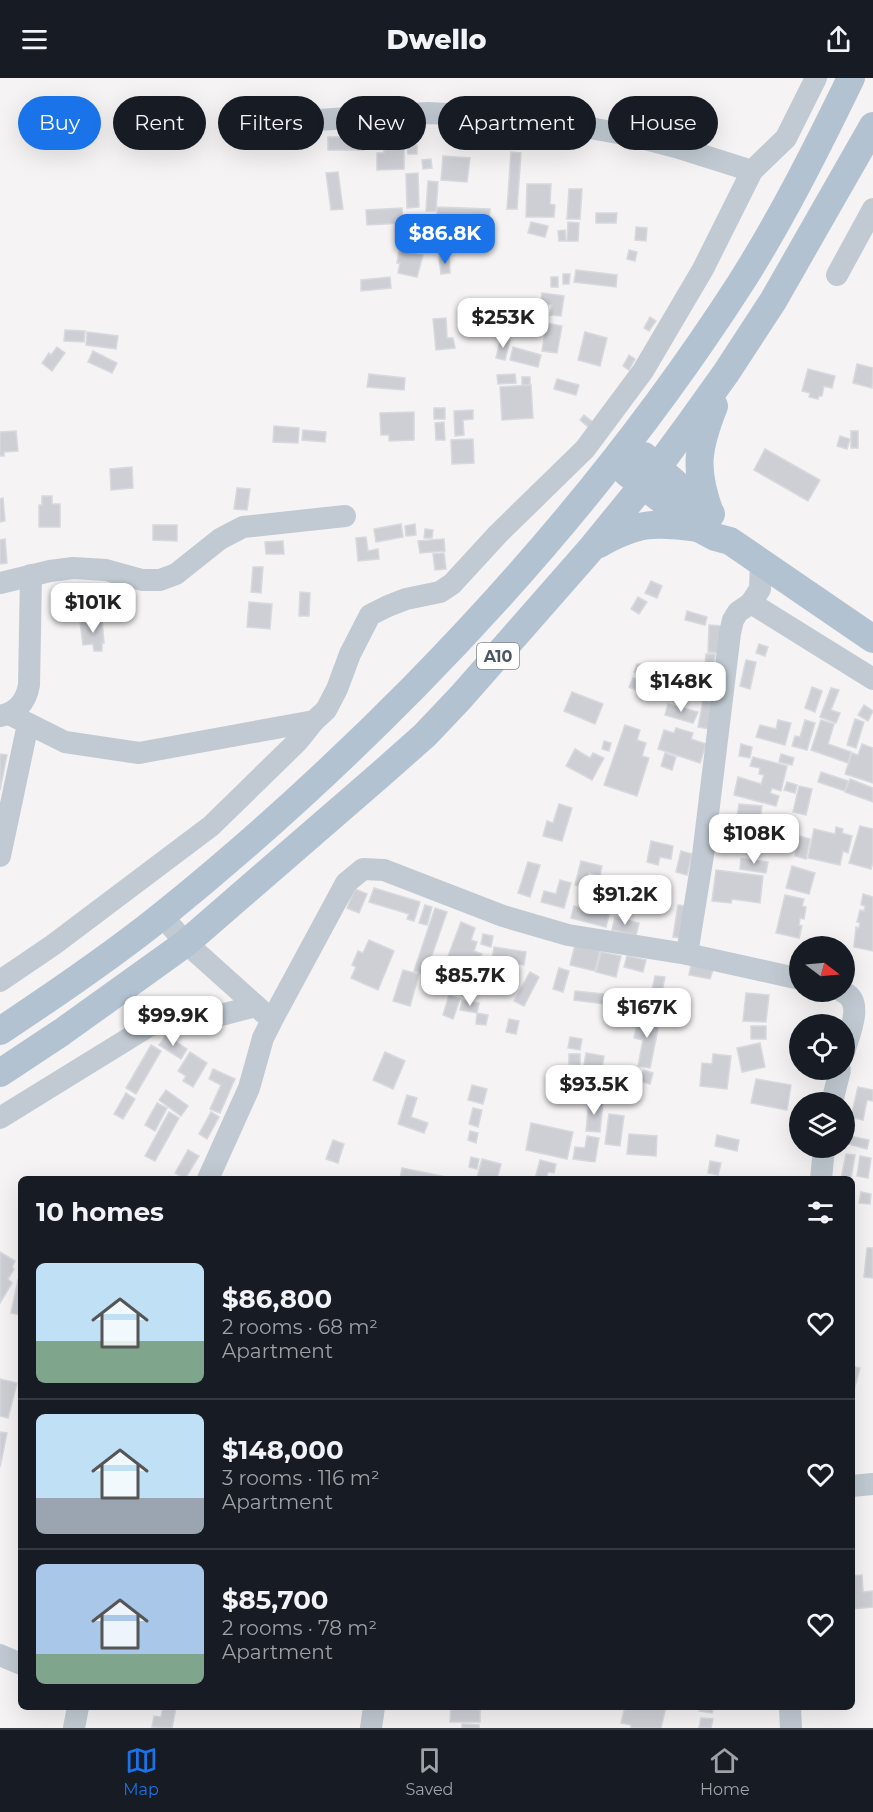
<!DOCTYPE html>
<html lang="en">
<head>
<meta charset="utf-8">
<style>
  :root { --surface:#171b24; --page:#242831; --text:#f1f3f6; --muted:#9ea1a6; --line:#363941; --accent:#1a73e8 }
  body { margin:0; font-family:Montserrat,sans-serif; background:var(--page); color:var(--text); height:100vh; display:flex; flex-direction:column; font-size:22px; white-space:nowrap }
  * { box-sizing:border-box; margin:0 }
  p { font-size:20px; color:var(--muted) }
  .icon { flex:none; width:33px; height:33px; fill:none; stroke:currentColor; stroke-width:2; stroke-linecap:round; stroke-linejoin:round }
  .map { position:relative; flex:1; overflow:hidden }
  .sheet { position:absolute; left:18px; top:1098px; width:837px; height:534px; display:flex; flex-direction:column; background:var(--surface); border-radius:9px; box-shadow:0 6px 24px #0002 }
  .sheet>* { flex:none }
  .hud { position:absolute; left:18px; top:18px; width:837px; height:54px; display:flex; gap:12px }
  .needle { width:39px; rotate:106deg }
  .fabs { position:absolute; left:789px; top:858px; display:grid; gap:12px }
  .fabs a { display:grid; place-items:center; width:66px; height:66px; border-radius:50%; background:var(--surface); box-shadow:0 6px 24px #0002; font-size:30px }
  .price { position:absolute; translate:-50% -51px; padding:0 14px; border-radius:12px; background:#fff; color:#222; font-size:20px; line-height:39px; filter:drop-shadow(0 2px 3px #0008) }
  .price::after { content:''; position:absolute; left:50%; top:36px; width:18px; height:14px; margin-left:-9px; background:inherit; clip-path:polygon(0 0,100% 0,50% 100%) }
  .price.selected { background:var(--accent); color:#fff }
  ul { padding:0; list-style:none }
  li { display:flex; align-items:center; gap:18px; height:150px; padding:0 18px }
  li+li { border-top:2px solid var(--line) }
  li span { display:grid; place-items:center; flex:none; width:168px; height:120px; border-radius:9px; color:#555 }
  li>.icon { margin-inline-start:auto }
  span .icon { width:72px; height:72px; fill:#fffc; stroke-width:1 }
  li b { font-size:26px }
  h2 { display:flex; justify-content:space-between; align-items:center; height:72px; padding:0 18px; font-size:26px }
  .chip { padding:0 21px; border-radius:27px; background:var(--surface); box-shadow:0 6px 24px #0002; font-size:21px; line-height:54px }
  .chip.selected { background:var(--accent); color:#fff }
  header { display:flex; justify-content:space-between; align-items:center; height:78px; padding:0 18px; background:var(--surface); font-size:27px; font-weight:800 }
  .tab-bar { display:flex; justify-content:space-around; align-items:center; height:84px; border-top:2px solid var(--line); background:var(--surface); font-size:16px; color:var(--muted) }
  .tab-bar a { display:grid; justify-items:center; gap:3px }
  .tab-bar .selected { color:var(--accent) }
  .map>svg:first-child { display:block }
  .building { fill:#cdcfd5; stroke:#d7d9de; stroke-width:1.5 }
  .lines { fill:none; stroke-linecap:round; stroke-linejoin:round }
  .minor { stroke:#c1cad2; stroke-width:22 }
  .major { stroke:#b3c2d1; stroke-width:28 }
  .labels { text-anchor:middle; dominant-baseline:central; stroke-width:4.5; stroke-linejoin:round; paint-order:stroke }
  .shield { fill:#fff; stroke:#808990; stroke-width:1.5 }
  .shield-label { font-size:16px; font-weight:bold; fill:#4a5661 }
</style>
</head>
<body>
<header><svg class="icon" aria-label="menu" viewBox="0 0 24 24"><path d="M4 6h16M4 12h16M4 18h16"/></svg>Dwello<svg class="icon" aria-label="share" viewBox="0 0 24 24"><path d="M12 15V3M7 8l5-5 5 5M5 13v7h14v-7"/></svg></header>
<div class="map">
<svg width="873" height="1650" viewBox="0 0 873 1650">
  <rect width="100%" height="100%" fill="#f5f3f3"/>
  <!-- building -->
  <g class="building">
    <rect x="328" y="59" width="36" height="13"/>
    <path d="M407 67H417V76H408Z"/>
    <path d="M384 68H404V91L377 92V75H384Z"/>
    <path d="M511 74 521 75 517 131H507Z"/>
    <path d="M443 78 470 80 467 104 441 102Z"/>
    <path d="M431 81 432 90 423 91 422 82Z"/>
    <path d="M338 94 343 131 331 132 326 95Z"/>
    <path d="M418 95 419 129 407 130 406 96Z"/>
    <path d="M428 103 438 104 436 133H426Z"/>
    <path d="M527 106H551L550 126 555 127 554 139H526Z"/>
    <path d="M569 111H582L580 141H567Z"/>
    <path d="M437 129 490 131 489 143 437 142Z"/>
    <path d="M402 130 403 145 367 147 366 132Z"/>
    <path d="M596 135H617L616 145H596Z"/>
    <path d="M531 144 548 148 545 159 528 155Z"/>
    <path d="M568 144 579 145 578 163H567Z"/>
    <path d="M636 149 647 150 646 163 635 162Z"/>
    <path d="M565 152 566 163H559L558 153Z"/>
    <path d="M629 172 637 174 635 183 627 181Z"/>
    <path d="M399 173 423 177 417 199 398 195 400 185H397Z"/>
    <path d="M449 178 450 195 441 196 439 179Z"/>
    <path d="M576 192 617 197 616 209 574 204Z"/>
    <path d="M563 196H570L569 206H563Z"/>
    <path d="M390 199 391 210 361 213V202Z"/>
    <rect x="551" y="199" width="7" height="10"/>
    <path d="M542 215 564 218 561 238 550 237 552 227 541 225Z"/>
    <path d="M650 239 656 243 649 253 644 250Z"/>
    <path d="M446 240 447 260H453L455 270 436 272 433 241Z"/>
    <rect x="479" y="244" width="15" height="11"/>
    <path d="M546 245 562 248 557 275 542 273Z"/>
    <path d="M65 252 85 253 84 264 64 263Z"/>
    <path d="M87 254 118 258 116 271 86 267Z"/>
    <path d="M585 254 607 260 600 288 578 282Z"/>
    <path d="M501 259 510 262 505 282 496 280Z"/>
    <path d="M57 269 65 275 52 293 42 285 49 275 51 277Z"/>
    <path d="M513 269 541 277 538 289 510 282Z"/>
    <path d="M93 273 117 285 112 295 88 284Z"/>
    <path d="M629 277 635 281 629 292 623 288Z"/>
    <path d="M857 286 873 290 872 310 853 305Z"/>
    <path d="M808 291 835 298 832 310 824 308 822 318H819L818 321 809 319 810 315 802 313Z"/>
    <path d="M369 296 405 300 404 312 367 309Z"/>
    <path d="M515 296 516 305 498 306 497 297Z"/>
    <rect x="522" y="299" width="8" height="8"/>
    <path d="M557 301 579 307 576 317 554 311Z"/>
    <path d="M531 307 533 340 502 342 500 309Z"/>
    <rect x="434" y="330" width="11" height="11"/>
    <path d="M473 332V341L463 342 464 357 455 358 454 333Z"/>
    <path d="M414 334V362L389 363V357H381L380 335Z"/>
    <path d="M584 337 593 344 588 349 580 342Z"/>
    <path d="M444 344 445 362H436L435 345Z"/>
    <path d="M274 348 299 350 298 365 273 364Z"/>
    <path d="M303 352 326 354 325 364 302 362Z"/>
    <path d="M16 353 18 373 4 374V378H0V354Z"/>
    <rect x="851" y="353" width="7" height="17"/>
    <path d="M840 358 850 361 847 371 837 368Z"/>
    <path d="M473 361 474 385 452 386 451 362Z"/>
    <path d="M765 371 820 402 808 423 754 392Z"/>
    <path d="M132 389 133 410 111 412 110 391Z"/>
    <path d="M237 410 250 411 247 432 234 431Z"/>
    <path d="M42 418H52V426H60V449H39V427H42Z"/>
    <path d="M3 420 5 443 0 444V421Z"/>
    <path d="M401 446 403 459 376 464 374 451Z"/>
    <path d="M415 446 416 457 406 458 405 448Z"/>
    <path d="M153 447H177V463L153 462Z"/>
    <path d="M425 451 433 452 432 460H424Z"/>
    <path d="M366 459 368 473 378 471 379 481 358 483 356 460Z"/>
    <path d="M5 461 7 485 0 486V462Z"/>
    <path d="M444 461 445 473 420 475 418 463Z"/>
    <path d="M283 463 284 476H266L265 464Z"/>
    <path d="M444 475 446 491 435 492 433 476Z"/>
    <path d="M253 489H263L261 515 251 514Z"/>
    <path d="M651 503 662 508 657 520 645 515Z"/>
    <path d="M300 514 310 515 309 538H299Z"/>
    <path d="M638 519 647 524 639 536 631 531Z"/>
    <path d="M249 524 272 526 270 551 247 549Z"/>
    <path d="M687 533 707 539 705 547 685 542Z"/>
    <path d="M102 542 104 565H102V573H94L93 566 83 567 80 544Z"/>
    <path d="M709 547 722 548 720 575 708 574Z"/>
    <path d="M759 566 768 569 765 578 756 575Z"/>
    <path d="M706 576H715L713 613H703Z"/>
    <path d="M746 582 756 584 750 611 740 608Z"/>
    <path d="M637 586 648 587 644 598 634 594Z"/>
    <path d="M633 600 643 604 639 613 629 609Z"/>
    <path d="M812 609 822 613 815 634 805 630Z"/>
    <path d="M831 610 839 612 831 632 840 635 836 645 820 639Z"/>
    <path d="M572 614 603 626 595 646 564 633Z"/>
    <path d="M703 623 714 625 709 651 698 649Z"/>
    <path d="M668 626 698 634 693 645 665 637Z"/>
    <path d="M864 627 873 633 868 643 858 637Z"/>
    <path d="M855 641 864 644 856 670 847 667Z"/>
    <path d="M778 642 791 645 785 667 756 659 760 647 776 651Z"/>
    <path d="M805 642 815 645 807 672 792 668 795 658 800 659Z"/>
    <path d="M821 642 834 646 828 666 851 674 848 685 811 672Z"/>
    <path d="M625 647 640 652 637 662 646 665 642 678 649 680 637 718 604 707Z"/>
    <path d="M676 650 693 655 691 661 706 666 700 685 658 671 664 652 674 655Z"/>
    <path d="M604 663 611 665 609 673 602 671Z"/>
    <path d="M741 666 752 669 750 680 739 678Z"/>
    <path d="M862 666 873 670V705L845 696 852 675 858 677Z"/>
    <path d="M575 671 590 680 593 675 604 680 592 702 566 688Z"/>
    <path d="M665 675 676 679 672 692 661 688Z"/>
    <path d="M0 676 7 677 0 712Z"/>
    <path d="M781 676 794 680 792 687 779 684Z"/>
    <path d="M753 679 787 688 781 713 772 710 770 715 779 718 776 728 734 717 738 699 761 706 764 697 759 696 760 690 750 688Z"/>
    <path d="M821 694 848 703 845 713 818 704Z"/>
    <path d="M850 701 873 710V724L845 714Z"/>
    <path d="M787 704 797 707 795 715 784 712Z"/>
    <path d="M799 708 812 711 806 737 793 734Z"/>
    <path d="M559 726 572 730 562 763 543 758 547 743 553 745Z"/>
    <path d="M739 726 762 728 760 742 737 739Z"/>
    <path d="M767 737 785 740 780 770 762 767Z"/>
    <path d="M737 746 761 750 758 763 734 758Z"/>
    <path d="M860 748 873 751V784L871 791 849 785Z"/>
    <path d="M836 749 843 751 842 755 852 758 848 775 843 773 840 787 808 780 814 751 835 756Z"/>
    <path d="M799 758 810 761 806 781 795 778Z"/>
    <path d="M651 763 673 768 671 781 660 779 658 787 647 784Z"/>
    <path d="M681 773 692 776 687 797 676 794Z"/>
    <path d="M741 780 768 784 766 795 740 791Z"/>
    <path d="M581 783 602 788 600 798 589 795 585 810 575 807Z"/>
    <path d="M528 784 540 787 530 819 518 815Z"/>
    <path d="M792 788 815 795 809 816 786 810Z"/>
    <path d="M716 792 763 798 760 825 732 821 731 825 712 823Z"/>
    <path d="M560 802 571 805 564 830 541 824 544 813 556 816Z"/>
    <path d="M374 810 420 824 414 843 407 841 409 836 369 824Z"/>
    <path d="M355 811 367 816 359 835 347 830Z"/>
    <path d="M863 816 873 819V873L854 869 856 849 859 850 860 845 857 844 860 832 864 833 865 828 861 827Z"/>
    <path d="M785 817 804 821 802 828 806 829 804 841 800 840 799 847 802 848 799 860 776 855Z"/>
    <path d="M584 822 611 829 606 849 571 840 574 828 581 830Z"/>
    <path d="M425 827 432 829 427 847 419 845Z"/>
    <path d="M678 827 685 828 681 860 673 859Z"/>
    <path d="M435 830 447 834 425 897 414 893Z"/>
    <path d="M615 839 639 845 636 857 612 852Z"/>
    <path d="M461 844 475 850 471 862 477 864 474 873 482 876 477 890 469 887 466 896 456 893 449 915 433 909 440 887 444 889Z"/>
    <path d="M483 856 493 858 491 869 481 866Z"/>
    <path d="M369 862 394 873 378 912 351 900 356 889 352 887 358 873 363 875Z"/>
    <path d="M575 867 600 873 595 893 570 887Z"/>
    <path d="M494 869 526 874 524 887 492 882Z"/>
    <path d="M601 874 621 878 616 899 596 894Z"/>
    <path d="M627 878 646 882 643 894 624 889Z"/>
    <path d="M691 887 713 892 710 901 689 897Z"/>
    <path d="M559 890 569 893 563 914 553 911Z"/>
    <path d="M403 892 419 896 410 928 393 923Z"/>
    <path d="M530 894 539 899 524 928 514 923Z"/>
    <path d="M655 898 665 899 661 919 651 917Z"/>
    <path d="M575 913 613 917 612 927 574 922Z"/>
    <path d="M746 915 769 917 766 944 743 943Z"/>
    <path d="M449 917 460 921 453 941 443 937Z"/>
    <path d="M616 918 656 923 655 934 614 928Z"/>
    <path d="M462 922 479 925 477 935 460 932Z"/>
    <path d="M477 935 488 937 486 947 476 946Z"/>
    <path d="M646 938 660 941 650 990 638 988 643 962 634 960 638 940 645 942Z"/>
    <path d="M626 939 635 941 634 949 624 947Z"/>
    <path d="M509 941 519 943 516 956 506 954Z"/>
    <rect x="751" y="948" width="15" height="13"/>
    <path d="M166 957 187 971 181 981 159 967Z"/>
    <path d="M570 959 582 961 580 972 568 970Z"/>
    <path d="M760 965 765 989 742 994 737 970Z"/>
    <path d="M151 967 161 973 136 1016 126 1010Z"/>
    <path d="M190 974 207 985 193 1009 183 1003 186 998 178 993Z"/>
    <path d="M385 974 405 983 393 1011 373 1002Z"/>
    <path d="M586 975 604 978 602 990 615 992 613 1005 582 1000Z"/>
    <path d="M569 976H580V987L569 986Z"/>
    <path d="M713 976 731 978 727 1011 700 1008 702 985 712 986Z"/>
    <path d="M571 988 581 989 579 1001 566 1000 567 991H570Z"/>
    <path d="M213 991 235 1001 220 1035 210 1031 221 1007 209 1001Z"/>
    <path d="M644 992 653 995 650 1006 640 1003Z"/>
    <path d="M756 1001 791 1007 787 1032 751 1025Z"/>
    <path d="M472 1007 487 1011 483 1026 468 1022Z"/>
    <path d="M858 1009 873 1012V1023L867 1022 863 1042 851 1039Z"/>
    <path d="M166 1012 188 1028 181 1038 159 1022Z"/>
    <path d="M126 1015 135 1021 123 1041 114 1036Z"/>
    <path d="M407 1017 417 1020 411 1039 428 1045 424 1055 398 1046Z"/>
    <path d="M589 1022 603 1023 600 1054 586 1053Z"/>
    <path d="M157 1025 167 1030 155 1053 145 1047Z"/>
    <path d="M473 1030 482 1032 478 1049 469 1046Z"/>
    <path d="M169 1034 179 1040 155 1083 145 1078Z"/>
    <path d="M211 1034 219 1039 207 1061 199 1056Z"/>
    <path d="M609 1036 624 1038 620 1068 605 1066Z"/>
    <path d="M531 1045 573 1054 567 1081 526 1072Z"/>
    <path d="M470 1053 478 1055 476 1065 468 1062Z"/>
    <path d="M629 1056 657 1058 656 1078 627 1076Z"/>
    <path d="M717 1057 739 1062 737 1073 715 1068Z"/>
    <path d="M587 1058 599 1060 595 1084 573 1081 575 1069 585 1070Z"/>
    <path d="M850 1058 869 1062 867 1071 848 1066Z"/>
    <path d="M333 1062 344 1066 338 1085 326 1081Z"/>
    <path d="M188 1072 199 1078 185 1101 175 1095Z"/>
    <path d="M846 1076 855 1077 851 1101H841Z"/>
    <path d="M860 1078 871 1080 868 1100 857 1098Z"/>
    <path d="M471 1079 479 1081 477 1091 469 1089Z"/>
    <path d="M482 1081 501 1086 497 1101 477 1100Z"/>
    <path d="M540 1082 556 1086 554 1095 548 1094 546 1101H535Z"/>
    <path d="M710 1083 721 1085 718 1097 708 1095Z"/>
    <path d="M402 1090 447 1099V1101H400Z"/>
    <path d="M861 1114 871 1116 870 1126 859 1125Z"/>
    <path d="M867 1170H873V1200L864 1199Z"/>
    <path d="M0 1174 15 1183 12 1189 14 1191 8 1201 12 1205 0 1225Z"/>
    <path d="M18 1202 21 1203V1237L11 1235Z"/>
    <path d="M852 1288 860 1290 854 1312H852Z"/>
    <path d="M0 1301 17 1305 8 1340 0 1338Z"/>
    <path d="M0 1354 7 1355 0 1389Z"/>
    <path d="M862 1497 863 1514 873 1513V1529L852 1531V1498Z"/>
    <path d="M163 1629 176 1630 172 1650 152 1649 154 1638 161 1639Z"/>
    <path d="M451 1629H480V1644H450Z"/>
    <path d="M625 1629H666L661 1650H631V1647L621 1645Z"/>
    <path d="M700 1629H714L712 1635 699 1633Z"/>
    <path d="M701 1640 713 1641 711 1650H699Z"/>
    <path d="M462 1646 479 1647V1650H462Z"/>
  </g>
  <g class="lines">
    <!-- minor -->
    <g class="minor">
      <path d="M271 45 428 35 541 41 634 58 676 69 752 93"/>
      <path d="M837 197 873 131"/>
      <path d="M0 505 50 493 73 490 106 492 142 502H160L176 496 220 461 243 449 345 438"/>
      <path d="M751 525 873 601"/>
      <path d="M9 636 65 664 139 675 314 643 326 632 337 611 350 576 370 537 388 528 406 521 440 514 452 506 498 456 585 371 643 293 703 191 752 93 786 60 816 0"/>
      <path d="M0 638C17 634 26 624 29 607L31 497"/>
      <path d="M0 778 28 646"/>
      <path d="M162 838 186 865 264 935"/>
      <path d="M687 876 703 777 730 555 733 542 738 534 751 525 760 511 761 484"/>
      <path d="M0 903 53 867 211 748 298 663 314 643"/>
      <path d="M843 914C865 923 849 956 844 974"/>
      <path d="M832 1024 840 992"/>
      <path d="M0 1040 149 948 165 943 217 938 256 928"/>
      <path d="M208 1101 249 1010 263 960 272 942 346 805 363 791 384 792 503 838 568 857 687 876 800 901"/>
      <path d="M821 1101 824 1070"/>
      <path d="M852 1408 873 1406"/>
      <path d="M0 1577 21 1586"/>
      <path d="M790 1629 791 1650"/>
      <path d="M74 1650 78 1629"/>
      <path d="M371 1650 374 1629"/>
    </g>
    <!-- major -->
    <g class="major">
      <path d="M644 378 711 436"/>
      <path d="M627 395 700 451 715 459 730 463 873 561"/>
      <path d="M710 435C694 391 697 371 714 328"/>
      <path d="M599 466C638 444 655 444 698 450"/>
      <path d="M0 953C56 916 112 878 164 836 252 765 335 689 414 609 536 485 646 352 740 206 782 140 817 70 851 0"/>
      <path d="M0 995 62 954 186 865 381 696 425 657 461 619 590 472 657 390 688 348 726 295 773 223 873 48"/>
    </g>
  </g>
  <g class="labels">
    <!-- shield labels -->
    <rect class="shield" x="477" y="565" width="42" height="26" rx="4.5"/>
    <g class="shield-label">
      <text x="498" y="578">A10</text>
    </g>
  </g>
</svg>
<div class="fabs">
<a><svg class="needle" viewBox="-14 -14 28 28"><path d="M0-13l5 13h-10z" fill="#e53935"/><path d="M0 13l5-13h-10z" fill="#9ea1a6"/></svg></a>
<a><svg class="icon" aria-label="locate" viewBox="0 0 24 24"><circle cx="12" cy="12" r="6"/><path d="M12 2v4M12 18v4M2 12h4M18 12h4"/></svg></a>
<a><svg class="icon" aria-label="layers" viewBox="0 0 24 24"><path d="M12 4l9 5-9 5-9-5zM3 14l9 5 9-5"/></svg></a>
</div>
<b class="price selected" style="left:445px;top:187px">$86.8K</b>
<b class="price" style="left:503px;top:271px">$253K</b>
<b class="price" style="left:93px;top:556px">$101K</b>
<b class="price" style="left:681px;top:635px">$148K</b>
<b class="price" style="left:754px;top:787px">$108K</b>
<b class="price" style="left:625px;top:848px">$91.2K</b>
<b class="price" style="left:470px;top:929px">$85.7K</b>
<b class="price" style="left:647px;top:961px">$167K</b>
<b class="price" style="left:173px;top:969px">$99.9K</b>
<b class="price" style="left:594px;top:1038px">$93.5K</b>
<div class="hud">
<a class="chip selected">Buy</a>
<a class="chip">Rent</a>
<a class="chip">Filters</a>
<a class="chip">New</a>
<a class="chip">Apartment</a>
<a class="chip">House</a>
</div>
<section class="sheet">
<h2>10 homes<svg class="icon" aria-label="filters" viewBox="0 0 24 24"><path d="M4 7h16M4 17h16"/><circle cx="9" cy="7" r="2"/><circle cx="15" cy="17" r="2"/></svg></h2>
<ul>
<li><span style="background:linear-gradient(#bfe0f5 65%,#7fa58c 0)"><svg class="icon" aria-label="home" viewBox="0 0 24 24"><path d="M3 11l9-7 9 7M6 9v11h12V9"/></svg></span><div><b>$86,800</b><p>2 rooms · 68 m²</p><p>Apartment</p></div><svg class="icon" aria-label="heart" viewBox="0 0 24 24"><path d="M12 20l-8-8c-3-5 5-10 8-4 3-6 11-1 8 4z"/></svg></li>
<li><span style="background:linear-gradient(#bfe0f5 70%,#9aa5b1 0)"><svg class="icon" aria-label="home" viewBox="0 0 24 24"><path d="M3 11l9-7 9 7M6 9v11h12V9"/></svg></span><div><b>$148,000</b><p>3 rooms · 116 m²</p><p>Apartment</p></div><svg class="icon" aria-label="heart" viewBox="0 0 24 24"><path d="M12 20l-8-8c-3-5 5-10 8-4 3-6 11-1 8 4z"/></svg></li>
<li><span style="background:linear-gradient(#a9c7e8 75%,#7fa58c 0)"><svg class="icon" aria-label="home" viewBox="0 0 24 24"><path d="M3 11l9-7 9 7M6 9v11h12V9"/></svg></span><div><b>$85,700</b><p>2 rooms · 78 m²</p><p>Apartment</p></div><svg class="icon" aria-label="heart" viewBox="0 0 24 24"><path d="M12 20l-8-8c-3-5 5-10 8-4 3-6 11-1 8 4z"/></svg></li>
</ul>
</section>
</div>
<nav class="tab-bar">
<a class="selected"><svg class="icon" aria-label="map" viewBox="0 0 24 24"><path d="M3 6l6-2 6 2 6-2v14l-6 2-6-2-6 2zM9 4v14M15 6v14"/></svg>Map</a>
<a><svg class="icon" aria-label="saved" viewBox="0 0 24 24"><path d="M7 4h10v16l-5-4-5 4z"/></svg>Saved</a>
<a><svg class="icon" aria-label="home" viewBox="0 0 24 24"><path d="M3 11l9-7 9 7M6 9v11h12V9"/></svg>Home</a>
</nav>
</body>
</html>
